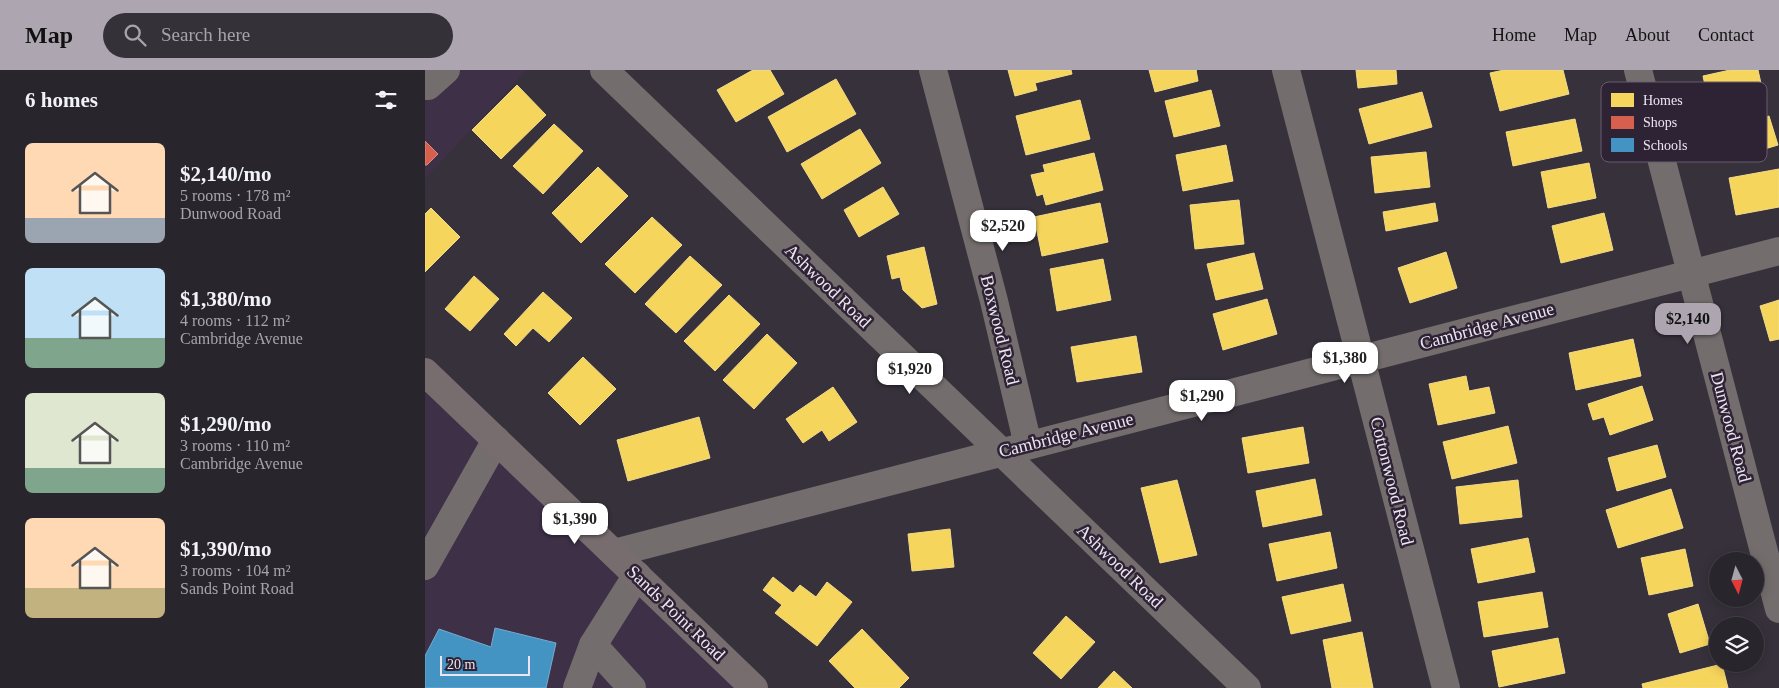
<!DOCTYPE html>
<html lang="en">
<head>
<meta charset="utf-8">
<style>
  :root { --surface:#29252c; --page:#353138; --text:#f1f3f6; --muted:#a5a5a9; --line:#454248; --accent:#ada6b1 }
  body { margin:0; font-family:Georgia,serif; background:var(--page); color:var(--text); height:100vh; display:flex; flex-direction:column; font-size:19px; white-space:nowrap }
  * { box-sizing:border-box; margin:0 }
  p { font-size:16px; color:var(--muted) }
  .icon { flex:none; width:28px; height:28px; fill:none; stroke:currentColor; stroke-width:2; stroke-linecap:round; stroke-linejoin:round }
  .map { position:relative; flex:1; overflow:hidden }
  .drawer { display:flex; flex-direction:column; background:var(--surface); width:425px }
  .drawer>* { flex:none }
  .needle { width:32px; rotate:174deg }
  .fabs { position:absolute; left:1284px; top:482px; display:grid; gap:10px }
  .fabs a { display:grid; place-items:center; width:55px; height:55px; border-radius:50%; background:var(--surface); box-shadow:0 2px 12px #0003,0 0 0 1px var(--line); font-size:25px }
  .scale { position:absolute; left:15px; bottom:12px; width:90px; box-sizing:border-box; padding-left:5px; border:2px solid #ece5f1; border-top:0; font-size:14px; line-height:18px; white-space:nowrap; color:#ece5f1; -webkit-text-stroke:4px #2e2335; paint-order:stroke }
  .price { position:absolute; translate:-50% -42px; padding:0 11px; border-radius:10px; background:#fff; color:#222; font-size:16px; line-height:32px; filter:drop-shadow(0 1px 2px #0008) }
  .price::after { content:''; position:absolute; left:50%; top:30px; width:15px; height:11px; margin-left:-8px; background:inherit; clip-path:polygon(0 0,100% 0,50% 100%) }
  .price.current { background:var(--accent); color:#111 }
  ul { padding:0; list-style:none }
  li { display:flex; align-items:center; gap:15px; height:125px; padding:0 25px }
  li span { display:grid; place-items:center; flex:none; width:140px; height:100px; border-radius:8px; color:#555 }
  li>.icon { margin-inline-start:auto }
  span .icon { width:60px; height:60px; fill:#fffc; stroke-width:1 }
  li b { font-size:21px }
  h2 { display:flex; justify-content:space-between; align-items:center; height:60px; padding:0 25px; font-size:21px }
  header { display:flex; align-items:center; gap:30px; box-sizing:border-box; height:70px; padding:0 25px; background:var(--accent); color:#111 }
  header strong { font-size:24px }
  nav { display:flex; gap:28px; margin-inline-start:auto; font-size:18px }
  .search { width:350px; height:45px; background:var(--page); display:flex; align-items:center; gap:12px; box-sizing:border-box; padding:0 18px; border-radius:28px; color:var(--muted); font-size:19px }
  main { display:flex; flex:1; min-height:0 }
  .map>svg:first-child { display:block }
  .built { fill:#3e3047 }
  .homes { fill:#f6d55c; stroke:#f3da89 }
  .shops { fill:#d6604d; stroke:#dd887e }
  .schools { fill:#4393c3; stroke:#76acd1 }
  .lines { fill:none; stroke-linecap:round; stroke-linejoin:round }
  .minor { stroke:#746d6d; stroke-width:28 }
  .major { stroke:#776d6f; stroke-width:28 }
  .labels { text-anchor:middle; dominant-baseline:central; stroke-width:5; stroke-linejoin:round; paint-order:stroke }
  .street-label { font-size:18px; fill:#ece5f1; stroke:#2e2335 }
  .key { fill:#2e2335; stroke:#675d6d; stroke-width:1 }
  .key-label { font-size:14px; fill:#ece5f1 }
</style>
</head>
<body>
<header>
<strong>Map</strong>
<div class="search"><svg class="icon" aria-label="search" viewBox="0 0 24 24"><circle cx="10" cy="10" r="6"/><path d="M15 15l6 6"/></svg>Search here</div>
<nav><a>Home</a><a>Map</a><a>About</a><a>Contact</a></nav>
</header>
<main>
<section class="drawer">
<h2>6 homes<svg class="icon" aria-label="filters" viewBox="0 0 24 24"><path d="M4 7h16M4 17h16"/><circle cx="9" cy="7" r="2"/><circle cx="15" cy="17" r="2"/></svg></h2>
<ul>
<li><span style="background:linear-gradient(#ffd9b3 75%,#9aa5b1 0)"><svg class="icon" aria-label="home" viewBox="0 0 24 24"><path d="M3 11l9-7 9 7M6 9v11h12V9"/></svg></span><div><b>$2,140/mo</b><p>5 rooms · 178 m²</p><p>Dunwood Road</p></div></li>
<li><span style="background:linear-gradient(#bfe0f5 70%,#7fa58c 0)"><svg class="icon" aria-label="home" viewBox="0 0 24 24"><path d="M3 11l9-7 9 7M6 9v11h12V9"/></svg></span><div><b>$1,380/mo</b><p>4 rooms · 112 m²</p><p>Cambridge Avenue</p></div></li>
<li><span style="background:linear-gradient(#dfe7d0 75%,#7fa58c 0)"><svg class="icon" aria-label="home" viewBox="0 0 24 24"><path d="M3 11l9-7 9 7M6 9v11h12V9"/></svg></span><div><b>$1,290/mo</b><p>3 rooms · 110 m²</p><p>Cambridge Avenue</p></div></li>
<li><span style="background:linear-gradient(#ffd9b3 70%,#c2b280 0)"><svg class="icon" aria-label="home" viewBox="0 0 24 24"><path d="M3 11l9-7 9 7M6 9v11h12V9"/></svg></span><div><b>$1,390/mo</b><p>3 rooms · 104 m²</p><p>Sands Point Road</p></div></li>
</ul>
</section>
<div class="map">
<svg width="1354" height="618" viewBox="0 0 1354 618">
  <rect width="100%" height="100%" fill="#37313b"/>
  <!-- built -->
  <g class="built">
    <path d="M0 0H102L0 109Z"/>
    <path d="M0 302 328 618H0Z"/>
  </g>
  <!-- homes -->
  <g class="homes">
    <path d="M328 0H345L359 24 311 52 292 20Z"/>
    <path d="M583 0H646L647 4 610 13 612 20 590 26Z"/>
    <path d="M724 0H772H771L773 11 730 22Z"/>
    <path d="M931 0H971L972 14 933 18Z"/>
    <path d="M1079 0H1138L1144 24 1075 41 1065 3Z"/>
    <path d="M1305 0H1333L1339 27 1285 39 1278 6Z"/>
    <path d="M411 9 431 44 362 82 343 47Z"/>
    <path d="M92 15 121 45 76 89 47 60Z"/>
    <path d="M786 20 795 56 749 67 740 31Z"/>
    <path d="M997 22 1007 57 944 74 934 39Z"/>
    <path d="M655 30 665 69 601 85 591 46Z"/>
    <path d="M1344 46 1353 75 1300 91 1291 62Z"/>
    <path d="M1150 49 1157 81 1088 96 1081 62Z"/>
    <path d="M129 54 158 81 118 124 88 96Z"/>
    <path d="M435 59 456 93 397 129 376 94Z"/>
    <path d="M801 75 808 111 758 121 751 85Z"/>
    <path d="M1001 82 1005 117 950 123 946 87Z"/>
    <path d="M669 83 678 120 621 135 618 124 612 126 606 105 620 102 618 95Z"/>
    <path d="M1164 93 1171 128 1123 138 1116 102Z"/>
    <path d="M173 97 203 126 156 173 127 143Z"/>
    <path d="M1354 99V137L1311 145 1304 108Z"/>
    <path d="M458 117 474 144 434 167 419 140Z"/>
    <path d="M814 130 819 174 770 179 765 135Z"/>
    <path d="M675 133 683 172 617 186 609 147Z"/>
    <path d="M1010 133 1013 151 961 161 958 142Z"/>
    <path d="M6 138 35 167 0 202V144Z"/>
    <path d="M1179 143 1188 180 1136 193 1127 156Z"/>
    <path d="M227 147 257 175 210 223 180 194Z"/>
    <path d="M499 177 512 234 497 238 478 220 475 207 467 209 462 186Z"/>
    <path d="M1021 182 1032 218 985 233 973 198Z"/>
    <path d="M829 183 838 219 791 230 782 194Z"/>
    <path d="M265 186 297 215 251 263 220 234Z"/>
    <path d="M678 189 686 230 632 241 625 199Z"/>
    <path d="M49 206 74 229 45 261 20 239Z"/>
    <path d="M118 222 147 248 124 272 108 258 91 276 79 264Z"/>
    <path d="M304 225 335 254 290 301 259 271Z"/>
    <path d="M842 229 852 264 798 280 788 244Z"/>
    <path d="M1354 230V269L1345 271 1335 236Z"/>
    <path d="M342 264 372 293 329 339 298 310Z"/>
    <path d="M711 266 717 302 652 312 646 277Z"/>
    <path d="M1208 269 1216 306 1151 320 1144 283Z"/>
    <path d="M158 287 191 319 155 355 123 323Z"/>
    <path d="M1041 306 1044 321 1064 317 1070 343 1013 355 1004 314Z"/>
    <path d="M1217 316 1228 350 1185 365 1179 347 1168 350 1163 334Z"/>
    <path d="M408 317 432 352 404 371 397 360 378 373 361 349Z"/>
    <path d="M274 347 285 388 203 411 192 370Z"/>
    <path d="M1083 356 1092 393 1027 409 1018 372Z"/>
    <path d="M878 357 884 393 823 403 817 368Z"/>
    <path d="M1232 375 1241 407 1192 421 1183 388Z"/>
    <path d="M890 409 897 445 838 457 831 421Z"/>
    <path d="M752 410 772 485 735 493 716 418Z"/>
    <path d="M1093 410 1097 447 1035 454 1031 417Z"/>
    <path d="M1246 419 1258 458 1193 478 1181 440Z"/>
    <path d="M525 459 529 497 487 501 483 464Z"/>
    <path d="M905 462 912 498 852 511 844 474Z"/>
    <path d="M1103 468 1110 502 1053 513 1046 479Z"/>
    <path d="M1260 479 1268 516 1224 525 1216 488Z"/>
    <path d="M348 507 368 523 375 515 391 527 402 512 427 532 392 576 350 543 357 535 338 520Z"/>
    <path d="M918 514 926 551 866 564 857 527Z"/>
    <path d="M1117 522 1123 557 1059 567 1053 532Z"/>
    <path d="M1273 534 1285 574 1255 583 1243 544Z"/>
    <path d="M641 546 670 572 636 609 608 583Z"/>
    <path d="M437 559 484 608 474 618H430L404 591Z"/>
    <path d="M937 562 948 618H907L898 570Z"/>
    <path d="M1133 568 1140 603 1074 617 1067 581Z"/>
    <path d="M1297 594 1303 618H1218L1217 614Z"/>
    <path d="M689 601 707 618H673Z"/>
  </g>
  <!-- shops -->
  <path class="shops" d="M0 71 13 84 2 95H0Z"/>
  <!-- schools -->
  <path class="schools" d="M70 558 131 573 121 618H0V586L14 559 66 577Z"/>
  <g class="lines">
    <!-- minor -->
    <g class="minor">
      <path d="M179 0 822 618"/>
      <path d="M508 0 569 231 603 375"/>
      <path d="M861 0 1021 618"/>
      <path d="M1213 0 1354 539"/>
      <path d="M3 16 21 0"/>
      <path d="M189 483 1354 181"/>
      <path d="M0 496 71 370"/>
      <path d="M168 575 207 618"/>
      <path d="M152 618 168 575 212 505"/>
    </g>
    <!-- major -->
    <path class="major" d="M0 302 329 618"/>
  </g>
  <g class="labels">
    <!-- street labels -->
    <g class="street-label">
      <text transform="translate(403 216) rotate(44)">Ashwood Road</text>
      <text transform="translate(1062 256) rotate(-15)">Cambridge Avenue</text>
      <text transform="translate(575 260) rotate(76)">Boxwood Road</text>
      <text transform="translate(1306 357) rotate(75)">Dunwood Road</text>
      <text transform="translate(641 365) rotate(-14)">Cambridge Avenue</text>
      <text transform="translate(967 411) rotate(76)">Cottonwood Road</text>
      <text transform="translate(695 496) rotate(44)">Ashwood Road</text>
      <text transform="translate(251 543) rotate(44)">Sands Point Road</text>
    </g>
  </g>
  <!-- legend -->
  <rect x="1176" y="12" width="166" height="80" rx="8" class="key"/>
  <rect x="1186" y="23" width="23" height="14" fill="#f6d55c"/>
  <rect x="1186" y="46" width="23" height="13" fill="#d6604d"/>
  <rect x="1186" y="68" width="23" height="14" fill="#4393c3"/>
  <g class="key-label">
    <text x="1218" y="35">Homes</text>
    <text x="1218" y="57">Shops</text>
    <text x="1218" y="80">Schools</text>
  </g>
</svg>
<div class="fabs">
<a><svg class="needle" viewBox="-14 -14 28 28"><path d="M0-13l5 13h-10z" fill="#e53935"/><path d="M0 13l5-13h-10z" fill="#a5a5a9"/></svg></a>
<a><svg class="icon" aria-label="layers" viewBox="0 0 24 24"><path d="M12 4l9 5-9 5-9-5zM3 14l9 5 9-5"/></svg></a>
</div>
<div class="scale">20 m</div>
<b class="price" style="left:578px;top:182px">$2,520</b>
<b class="price current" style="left:1263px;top:275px">$2,140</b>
<b class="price" style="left:920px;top:314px">$1,380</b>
<b class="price" style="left:485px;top:325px">$1,920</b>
<b class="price" style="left:777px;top:352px">$1,290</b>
<b class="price" style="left:150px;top:475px">$1,390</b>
</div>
</main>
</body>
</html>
